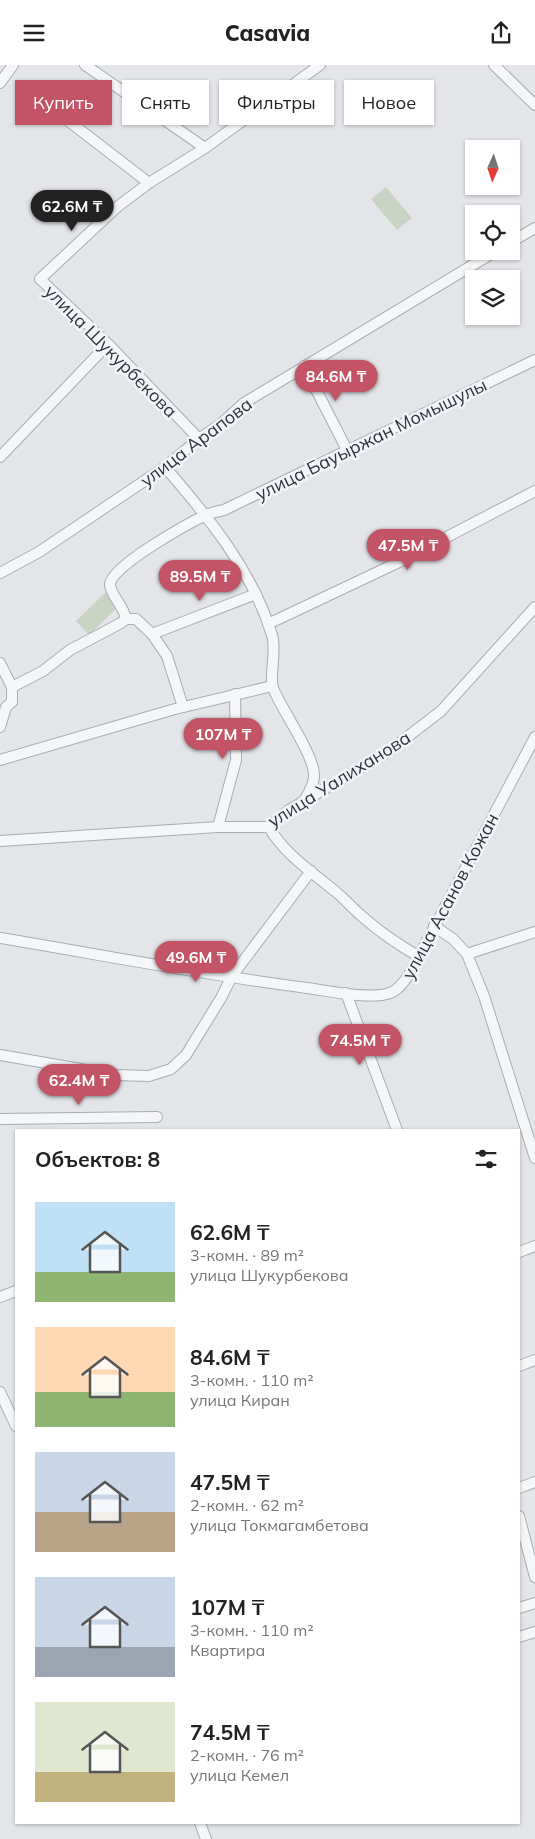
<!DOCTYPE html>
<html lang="ru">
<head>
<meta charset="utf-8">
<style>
  :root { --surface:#fff; --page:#f6f6f6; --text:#222; --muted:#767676; --accent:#c25466 }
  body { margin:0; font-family:Mulish,sans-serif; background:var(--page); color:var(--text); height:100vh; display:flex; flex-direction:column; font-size:19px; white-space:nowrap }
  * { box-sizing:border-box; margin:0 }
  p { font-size:16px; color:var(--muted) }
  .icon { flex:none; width:28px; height:28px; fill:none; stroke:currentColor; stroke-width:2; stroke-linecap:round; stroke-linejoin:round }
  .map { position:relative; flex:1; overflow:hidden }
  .panel { position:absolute; left:15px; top:1064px; width:505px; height:695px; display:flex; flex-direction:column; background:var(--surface); border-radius:0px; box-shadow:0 1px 4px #0004 }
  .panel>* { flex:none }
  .banner { position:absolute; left:15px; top:15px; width:505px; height:45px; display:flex; gap:10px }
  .needle { width:32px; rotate:183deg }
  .tools { position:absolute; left:465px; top:75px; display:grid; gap:10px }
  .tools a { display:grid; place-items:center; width:55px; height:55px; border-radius:0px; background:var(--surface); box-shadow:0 1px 4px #0004; font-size:25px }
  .price { position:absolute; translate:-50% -42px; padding:0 11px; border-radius:18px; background:var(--accent); color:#fff; font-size:16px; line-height:32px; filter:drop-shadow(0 1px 2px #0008) }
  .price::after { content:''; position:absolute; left:50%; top:30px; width:15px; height:11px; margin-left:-8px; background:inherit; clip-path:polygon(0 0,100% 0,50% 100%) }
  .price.active { background:#222; color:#fff }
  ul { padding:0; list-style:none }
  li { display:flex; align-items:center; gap:15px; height:125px; padding:0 20px }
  li span { display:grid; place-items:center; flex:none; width:140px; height:100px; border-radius:0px; color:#555 }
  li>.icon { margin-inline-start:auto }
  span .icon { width:60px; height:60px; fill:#fffc; stroke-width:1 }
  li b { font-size:21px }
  h2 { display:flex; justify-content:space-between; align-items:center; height:60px; padding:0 20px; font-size:21px }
  .tag { padding:0 18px; border-radius:0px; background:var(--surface); box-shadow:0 1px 4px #0004; font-size:18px; line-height:45px }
  .tag.active { background:var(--accent); color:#fff }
  header { display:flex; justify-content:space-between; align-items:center; height:65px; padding:0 20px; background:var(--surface); font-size:22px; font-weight:800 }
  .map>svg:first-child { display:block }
  .green { fill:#c8d3c4 }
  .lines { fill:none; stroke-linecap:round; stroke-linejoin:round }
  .minor-casing { stroke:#a8acb3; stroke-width:12 }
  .minor { stroke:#f5f6f8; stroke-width:10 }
  .labels { text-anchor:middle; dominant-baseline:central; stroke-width:5; stroke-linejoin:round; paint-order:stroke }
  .street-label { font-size:18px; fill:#2c3440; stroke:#f2f4f7 }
</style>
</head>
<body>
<header><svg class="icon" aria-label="menu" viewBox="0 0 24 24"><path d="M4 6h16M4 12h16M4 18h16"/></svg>Casavia<svg class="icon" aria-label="share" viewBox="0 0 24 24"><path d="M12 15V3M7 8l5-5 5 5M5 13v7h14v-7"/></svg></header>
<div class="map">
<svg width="535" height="1774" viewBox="0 0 535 1774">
  <rect width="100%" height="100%" fill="#e3e5e9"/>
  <!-- green -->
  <g class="green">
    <path d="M386 122 412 153 397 165 371 134Z"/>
    <path d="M105 528 118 542 89 570 76 556Z"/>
  </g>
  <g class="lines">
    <!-- minor casing -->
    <g class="minor-casing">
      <g id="minor">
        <path d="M85 0 205 83"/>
        <path d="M494 0 535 40"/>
        <path d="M0 18 13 0"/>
        <path d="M36 31 149 118"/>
        <path d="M511 177 535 163"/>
        <path d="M304 301 347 385"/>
        <path d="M199 374 108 279 40 214 117 142 149 118 205 83 320 0"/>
        <path d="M0 392 108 279"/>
        <path d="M165 402C209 453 252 505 272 570 277 585 269 612 273 623 281 644 315 691 314 711 314 720 308 729 304 736"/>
        <path d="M0 508 39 487 165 402 199 374 221 359 244 338 496 186"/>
        <path d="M126 554H136L152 569 167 591 183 642"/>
        <path d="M268 559 399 497 535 426"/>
        <path d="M152 569 256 529"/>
        <path d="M0 598 12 622V637L6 642 0 662"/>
        <path d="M12 622 43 606 70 585 121 558 126 554C124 541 111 531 110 520 109 502 189 458 206 450 211 448 218 446 224 445L535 295"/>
        <path d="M0 695 175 644 272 621"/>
        <path d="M218 762 236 695 235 629"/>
        <path d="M269 762C284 789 312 807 336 827 346 835 354 845 364 853 381 868 399 880 418 891"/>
        <path d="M0 776 218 762H269L289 745 389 686 441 646 535 542"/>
        <path d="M434 861 453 874 467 889 484 931 535 1093"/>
        <path d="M0 873C102 890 205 910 307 923 329 926 370 935 390 928 399 925 404 916 409 910L535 672"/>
        <path d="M467 889 535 867"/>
        <path d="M346 928 397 1065"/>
        <path d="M0 990 115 1010 149 1011 171 1004 186 990 221 933 232 911 311 806"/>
        <path d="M0 1054 157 1052"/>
        <path d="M519 1187 535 1181"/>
        <path d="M0 1232 16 1226"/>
        <path d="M519 1301 535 1295"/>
        <path d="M0 1327 16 1361"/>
        <path d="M519 1423 535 1417"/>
        <path d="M519 1451 535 1512"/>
        <path d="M519 1543 535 1538"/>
        <path d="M519 1572 535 1567"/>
        <path d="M200 1758 206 1774"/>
      </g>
    </g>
    <!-- minor -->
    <use href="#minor" class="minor"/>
  </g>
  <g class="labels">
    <!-- street labels -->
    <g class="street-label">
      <text transform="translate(111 286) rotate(45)">улица Шукурбекова</text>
      <text transform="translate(371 374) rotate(-26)">улица Бауыржан Момышулы</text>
      <text transform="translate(196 377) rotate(-37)">улица Арапова</text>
      <text transform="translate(339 714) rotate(-32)">улица Уалиханова</text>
      <text transform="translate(450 831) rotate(-62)">улица Асанов Кожан</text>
    </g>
  </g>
</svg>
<div class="tools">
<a><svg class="needle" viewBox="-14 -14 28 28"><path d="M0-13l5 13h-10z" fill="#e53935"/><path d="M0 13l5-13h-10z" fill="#767676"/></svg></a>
<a><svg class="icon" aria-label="locate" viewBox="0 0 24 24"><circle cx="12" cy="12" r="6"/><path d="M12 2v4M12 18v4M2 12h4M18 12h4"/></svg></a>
<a><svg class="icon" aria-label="layers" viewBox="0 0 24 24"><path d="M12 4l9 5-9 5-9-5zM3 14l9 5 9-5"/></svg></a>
</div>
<b class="price active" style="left:72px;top:167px">62.6M ₸</b>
<b class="price" style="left:336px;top:337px">84.6M ₸</b>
<b class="price" style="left:408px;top:506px">47.5M ₸</b>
<b class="price" style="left:200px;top:537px">89.5M ₸</b>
<b class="price" style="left:223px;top:695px">107M ₸</b>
<b class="price" style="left:196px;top:918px">49.6M ₸</b>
<b class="price" style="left:360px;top:1001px">74.5M ₸</b>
<b class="price" style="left:79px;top:1041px">62.4M ₸</b>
<div class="banner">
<a class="tag active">Купить</a>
<a class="tag">Снять</a>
<a class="tag">Фильтры</a>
<a class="tag">Новое</a>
</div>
<section class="panel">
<h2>Объектов: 8<svg class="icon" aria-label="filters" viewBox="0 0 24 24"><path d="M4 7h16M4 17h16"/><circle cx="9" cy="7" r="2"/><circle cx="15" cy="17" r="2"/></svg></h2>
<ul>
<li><span style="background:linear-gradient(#bfe0f5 70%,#8fb573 0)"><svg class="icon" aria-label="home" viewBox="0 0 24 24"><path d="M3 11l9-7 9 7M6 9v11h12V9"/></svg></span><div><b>62.6M ₸</b><p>3-комн. · 89 m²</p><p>улица Шукурбекова</p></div></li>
<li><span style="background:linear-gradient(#ffd9b3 65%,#8fb573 0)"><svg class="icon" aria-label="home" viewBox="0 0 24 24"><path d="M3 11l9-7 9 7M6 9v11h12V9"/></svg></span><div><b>84.6M ₸</b><p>3-комн. · 110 m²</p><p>улица Киран</p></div></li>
<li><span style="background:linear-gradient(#c9d6e8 60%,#b9a48a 0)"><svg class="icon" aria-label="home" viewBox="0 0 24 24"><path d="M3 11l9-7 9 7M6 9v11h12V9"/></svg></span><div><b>47.5M ₸</b><p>2-комн. · 62 m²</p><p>улица Токмагамбетова</p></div></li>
<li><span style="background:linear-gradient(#c9d6e8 70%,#9aa5b1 0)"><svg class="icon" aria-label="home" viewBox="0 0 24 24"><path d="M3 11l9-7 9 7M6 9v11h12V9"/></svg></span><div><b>107M ₸</b><p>3-комн. · 110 m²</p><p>Квартира</p></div></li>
<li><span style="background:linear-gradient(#dfe7d0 70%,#c2b280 0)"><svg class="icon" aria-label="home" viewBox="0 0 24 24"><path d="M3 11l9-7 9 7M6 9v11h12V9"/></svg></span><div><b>74.5M ₸</b><p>2-комн. · 76 m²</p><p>улица Кемел</p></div></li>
</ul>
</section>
</div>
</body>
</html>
